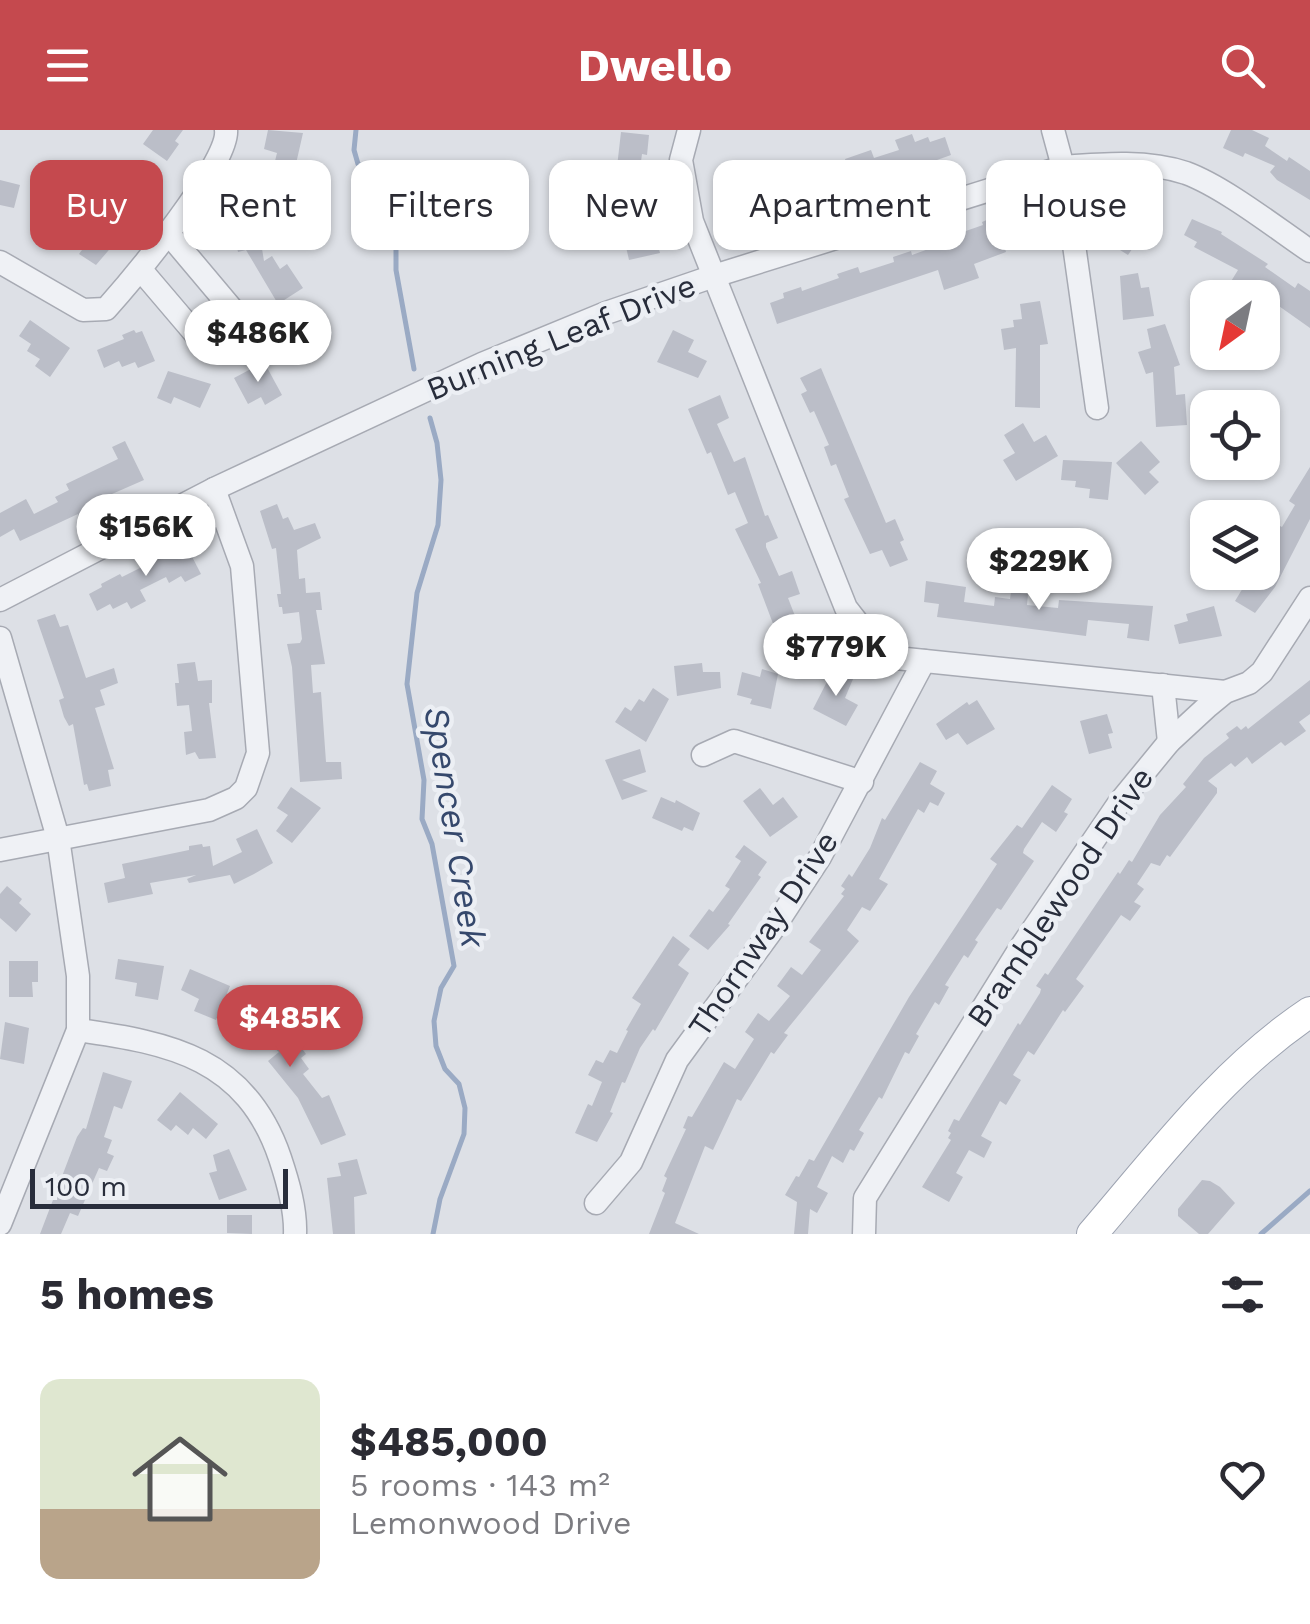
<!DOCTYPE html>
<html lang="en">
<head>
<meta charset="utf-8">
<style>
  :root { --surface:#fff; --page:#f2f2f3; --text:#2b2b33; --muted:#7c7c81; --line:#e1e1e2; --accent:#c5494e }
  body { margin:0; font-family:"Work Sans",sans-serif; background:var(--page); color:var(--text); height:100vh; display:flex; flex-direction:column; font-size:38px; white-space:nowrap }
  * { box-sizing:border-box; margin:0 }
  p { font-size:32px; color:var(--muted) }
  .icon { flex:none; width:55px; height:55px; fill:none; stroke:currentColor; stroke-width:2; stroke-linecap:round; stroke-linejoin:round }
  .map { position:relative; height:1104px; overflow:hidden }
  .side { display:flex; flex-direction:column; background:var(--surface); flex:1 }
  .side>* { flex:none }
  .top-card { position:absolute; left:30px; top:30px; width:1250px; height:90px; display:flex; gap:20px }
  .needle { width:65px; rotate:213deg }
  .fabs { position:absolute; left:1190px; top:150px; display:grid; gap:20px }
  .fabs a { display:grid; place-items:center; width:90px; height:90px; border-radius:20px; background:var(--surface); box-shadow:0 2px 8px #0004; font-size:50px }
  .scale { position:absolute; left:30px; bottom:25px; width:258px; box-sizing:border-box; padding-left:10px; border:5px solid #282d3b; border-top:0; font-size:28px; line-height:35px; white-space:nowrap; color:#282d3b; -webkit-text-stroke:8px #eceff4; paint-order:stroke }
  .price { position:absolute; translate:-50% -85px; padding:0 22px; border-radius:35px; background:#fff; color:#222; font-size:32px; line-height:65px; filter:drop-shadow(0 2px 5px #0008) }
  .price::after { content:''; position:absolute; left:50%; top:60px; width:30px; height:22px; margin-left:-15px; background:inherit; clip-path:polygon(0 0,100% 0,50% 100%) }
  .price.selected { background:var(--accent); color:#fff }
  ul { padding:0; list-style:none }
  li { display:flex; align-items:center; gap:30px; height:250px; padding:0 40px }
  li+li { border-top:2px solid var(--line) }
  li span { display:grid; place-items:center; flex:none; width:280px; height:200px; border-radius:20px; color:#555 }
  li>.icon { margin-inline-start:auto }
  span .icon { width:120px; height:120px; fill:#fffc; stroke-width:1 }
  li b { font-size:42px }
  h2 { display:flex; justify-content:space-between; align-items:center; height:120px; padding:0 40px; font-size:42px }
  .chip { padding:0 35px; border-radius:20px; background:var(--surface); box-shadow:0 2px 8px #0004; font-size:35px; line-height:90px }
  .chip.selected { background:var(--accent); color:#fff }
  header { display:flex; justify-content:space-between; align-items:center; height:130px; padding:0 40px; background:var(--accent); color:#fff; font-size:45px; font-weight:700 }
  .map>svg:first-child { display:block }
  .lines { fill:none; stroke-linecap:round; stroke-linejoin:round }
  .stream { stroke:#9aaac4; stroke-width:5 }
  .building { fill:#bbbec8 }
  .minor-casing { stroke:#a7aab3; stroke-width:25 }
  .major-casing { stroke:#9da3b1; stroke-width:32 }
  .minor { stroke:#eff1f5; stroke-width:22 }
  .major { stroke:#fff; stroke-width:30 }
  .labels { text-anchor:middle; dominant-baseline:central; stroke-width:9; stroke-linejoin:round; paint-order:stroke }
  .street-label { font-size:32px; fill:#282d3b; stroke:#eceff4 }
  .water-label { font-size:35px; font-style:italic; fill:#35486c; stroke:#eceff4 }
</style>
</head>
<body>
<header><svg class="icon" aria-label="menu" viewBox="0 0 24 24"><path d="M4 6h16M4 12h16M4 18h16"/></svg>Dwello<svg class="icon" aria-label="search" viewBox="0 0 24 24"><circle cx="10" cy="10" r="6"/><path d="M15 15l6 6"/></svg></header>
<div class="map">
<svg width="1310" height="1104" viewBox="0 0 1310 1104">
  <rect width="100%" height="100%" fill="#dde0e6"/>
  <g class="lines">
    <!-- stream -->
    <g class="stream">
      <path d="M356 0 354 20 358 34 386 50 396 61V140L414 239"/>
      <path d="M430 288 437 313 441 350 438 395 417 463 407 554 424 650 422 689 432 714 454 836 441 858 434 891 436 916 445 939 459 954 465 978 464 1004 440 1069 433 1104"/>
      <path d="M1261 1104 1310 1061"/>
    </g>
  </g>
  <!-- building -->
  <g class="building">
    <path d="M153 0H183L175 11 179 14 167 31 143 14Z"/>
    <path d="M268 0 303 3 293 47 272 43 277 23 264 19Z"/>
    <path d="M1231 0H1252L1269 8 1265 16 1287 31 1289 27 1310 41V70L1277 50 1270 42 1275 36 1245 23 1243 27 1223 18Z"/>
    <path d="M621 2 649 5 647 25 642 24 640 39 617 37Z"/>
    <path d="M912 4 915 12 928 7 930 12 945 7 951 25 937 30 938 34 915 42 914 38 906 41 905 38 831 68 799 76 792 54 847 36 845 29 871 20 874 28 899 20 895 10Z"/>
    <path d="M127 34 153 51 118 98 116 104 120 107 96 135 79 124 85 116 72 107 93 80 101 86 117 62 110 58Z"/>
    <path d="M0 50 20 55 14 78 0 75Z"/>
    <path d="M767 51 773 69 756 77 760 90 737 98 725 64Z"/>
    <path d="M269 68 271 86 257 88 264 131 272 126 280 139 287 134 303 158 278 174 246 120 238 122 229 84H232L231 74Z"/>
    <path d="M1126 71 1162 97 1152 112 1146 108 1143 112 1139 109 1128 125 1112 115 1122 98 1111 90Z"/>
    <path d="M648 79 660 123 629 130 619 86Z"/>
    <path d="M1025 81 1032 100 1004 115 1006 122 974 134 979 148 944 160 938 140 777 194 770 173 784 168 783 163 801 157 802 161 839 148 837 144 858 137 860 143 894 132 893 127 911 121 912 125 945 113 943 109 983 95 982 92 996 86 998 91Z"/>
    <path d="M1192 89 1222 102 1221 104 1268 134 1265 137 1295 158 1298 153 1310 161V198L1249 155 1244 163 1230 153 1238 140 1194 117 1197 112 1184 105Z"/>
    <path d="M1138 143 1141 158 1149 157 1154 186 1123 190 1120 146Z"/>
    <path d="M1040 171 1048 214 1040 215V278L1015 277 1016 218 1004 220 1001 199 1014 197 1013 190 1022 189 1020 174Z"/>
    <path d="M283 182 312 189 308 203 294 199Z"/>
    <path d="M30 190 70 218 50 247 35 236 40 229 27 221 31 214 19 206Z"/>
    <path d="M1165 194 1180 235 1174 237 1176 265 1185 264 1187 295 1156 297 1153 242 1146 244 1138 222 1151 218 1147 199Z"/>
    <path d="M276 197 301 203 295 230 270 225Z"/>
    <path d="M134 200 136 203 142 201 155 231 138 238 135 232 122 237 119 231 104 238 97 220 124 209 122 205Z"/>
    <path d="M673 200 694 210 688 222 707 231 698 248 657 232Z"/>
    <path d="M264 232 282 265 265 275 261 267 248 274 234 248Z"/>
    <path d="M821 238 886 393 895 389 904 410 900 412 908 430 890 437 882 420 870 424 844 369 849 367 836 334 831 336 824 317 829 315 814 281 810 283 801 264 807 261 800 248Z"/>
    <path d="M168 241 211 254 200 278 174 267 171 274 157 268Z"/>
    <path d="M720 265 729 288 717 294 734 332 745 327 765 386 768 385 778 408 766 413V417L779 446 792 441 800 464 788 468 797 491 775 499 758 454 761 453 735 399 748 393 735 362 728 365 711 322 707 324 688 279Z"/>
    <path d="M1023 293 1034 312 1046 305 1058 326 1016 351 1003 330 1015 323 1004 305Z"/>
    <path d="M125 311 144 350 96 371 98 374 92 377 93 380 79 388 78 384 20 411 14 399 0 407V383L26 369 34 384 58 372 55 367 69 360 66 354 118 329 112 317Z"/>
    <path d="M1141 311 1160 332 1149 342 1159 352 1145 365 1116 333Z"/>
    <path d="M1063 330 1112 332 1108 370 1089 368 1090 359 1075 357 1076 351 1061 350Z"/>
    <path d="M1310 337V389L1275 457 1255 483 1235 471 1252 443 1262 449V412L1274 393 1282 397 1295 375 1289 371Z"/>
    <path d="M277 374 283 389 288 387 294 400 315 393 321 408 297 420 299 449 305 448 306 463 320 462 322 480H316L325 534 311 535 313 563 321 562 326 632H341L342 649 300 652 292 537 287 514 300 513 302 509 299 482 283 484 282 477H279L277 464H281L276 418 272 419 260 381Z"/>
    <path d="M179 414 181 418 186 415 201 444 185 452 181 446 169 453 166 447 140 460 146 471 131 479 127 472 113 479 110 474 97 481 89 464 102 457 101 454 120 444 122 447 168 424 166 420Z"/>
    <path d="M926 451 966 457 964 472 994 476 995 467 1010 469 1011 462 1028 464 1027 475 1058 478 1059 470 1153 476 1149 511 1127 508 1129 494 1088 490 1086 506 937 487 939 474 924 472Z"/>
    <path d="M1214 476 1222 506 1179 514 1174 495 1188 491 1186 484Z"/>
    <path d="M55 484 60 497 68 495 86 548 114 538 118 553 100 560 105 575 95 578 114 639 108 640 111 656 89 661 87 654 84 655 73 594 69 596 64 587 59 570 64 568 37 490Z"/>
    <path d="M195 532 198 551 212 550V573H209L216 628 199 629 195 622 186 625 184 602 192 601 189 575 177 576 175 553H179L177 534Z"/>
    <path d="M702 533 703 542H720L721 558 677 566 674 536Z"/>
    <path d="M762 539 778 544 771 579 750 574 752 569 737 565 742 542 760 547Z"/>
    <path d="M833 540 853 549 845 568 858 575 846 596 813 579Z"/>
    <path d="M1310 550V584L1299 592 1306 601 1285 616 1281 612 1252 634 1247 627 1235 637 1231 633 1208 651 1217 658V663L1170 727 1167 725 1160 736 1151 733 1137 754 1144 759 1134 772 1141 776 1130 791 1121 785 1076 849 1084 856 1065 882 1063 880 1034 925 1028 921 1013 945 1021 950 1006 975 1000 971 981 1006 992 1012 984 1028 969 1020 956 1043 963 1047 949 1072 922 1057 951 1010 948 1008 951 1003 948 1001 954 989 959 991 1018 893 1020 895 1040 863 1041 859 1036 856 1045 843 1048 845 1118 742 1120 744 1129 730 1132 732 1160 685 1186 657 1183 654 1204 628 1229 608 1226 604 1237 596 1241 600 1246 596 1248 599Z"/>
    <path d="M653 558 669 569 646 612 615 592 625 577 631 581 639 569 644 572Z"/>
    <path d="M977 570 995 599 967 615 958 603 946 610 936 594 967 572 969 575Z"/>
    <path d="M1107 584 1113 603 1108 604 1112 618 1089 624 1080 591Z"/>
    <path d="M640 619 646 642 622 650 648 661 622 670 605 630Z"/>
    <path d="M920 632 937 641 930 654 945 663 938 676 930 672 924 683 918 679 879 749 888 754 870 781 862 777 847 800 859 811 784 903 788 905 774 924 771 922 741 971 737 969 713 1020 705 1016 675 1093 699 1104H649L665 1063 662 1061 667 1048 664 1046 686 999 683 998 688 986 692 987 724 932 735 939 754 909 745 902 758 883 769 891 790 866 777 856 791 837 802 845 821 820 809 812 844 766 841 764 845 759 841 756 849 744 852 747 870 718 882 688 885 690Z"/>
    <path d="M1052 655 1072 669 1064 682 1068 684 1056 702 1042 692 1024 719 1023 723 1034 731 1001 780 997 778 975 810 978 812 968 828 964 825 945 855 949 857 939 875 935 872 916 904 919 906 909 924 905 922 882 969 879 967 859 1000 864 1003 854 1021 850 1019 843 1033 832 1026 817 1057 828 1063 817 1083 810 1079 808 1104H794L797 1072 785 1065 796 1046 799 1047 809 1029 814 1031 909 867 997 734 990 729 1017 695 1022 698Z"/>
    <path d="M291 657 321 678 292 713 276 701 288 685 277 678Z"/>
    <path d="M760 658 773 675 783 667 798 687 770 707 743 671Z"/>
    <path d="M661 667 675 673 676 670 700 683 693 701 684 697 682 701 652 688Z"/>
    <path d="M257 699 273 733 254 744 234 754 230 745 189 753 187 749 196 745 150 753 153 764 108 773 104 753 125 748 122 734 189 720V716L202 714 203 717 210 716 213 736 242 722 236 709Z"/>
    <path d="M744 715 767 732 758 745 761 747 728 794 730 795 708 820 689 806 709 779 713 782 730 759 725 756 741 731 735 727Z"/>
    <path d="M7 756 22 769 19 773 31 784 16 802 0 788V764Z"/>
    <path d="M673 806 690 819 678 835 689 843 655 901 653 899 640 918 625 953 622 952 610 982 613 983 597 1012 575 1003 588 974 592 976 602 952 588 945 596 930 603 933 610 920 617 923 628 901 626 900 641 874 632 868Z"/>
    <path d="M118 829 164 836 158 870 135 866 137 853 115 849Z"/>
    <path d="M9 831H38V852H32L33 867H9Z"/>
    <path d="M190 839 230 856 216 890 194 881 199 869 181 860Z"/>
    <path d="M248 869 267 884 265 887 294 908 306 924 301 928 309 939 303 944 322 968 329 965 346 1005 321 1015 298 968 268 931 279 922 253 902 245 912 227 898Z"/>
    <path d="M5 892 29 898 24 934 0 929Z"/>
    <path d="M103 942 132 951 122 979 114 976 104 1007 112 1010 107 1023 114 1026 107 1041 99 1038 78 1086 70 1083 61 1104H40L77 1007 83 998 86 999Z"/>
    <path d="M180 962 218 994 206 1009 193 998 188 1005 176 995 171 1001 157 990Z"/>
    <path d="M229 1019 247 1060 219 1070 209 1043 217 1041 213 1025Z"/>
    <path d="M357 1029 367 1064 354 1067 355 1104H333L327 1048 341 1046 338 1033Z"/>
    <path d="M1202 1050 1210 1051 1220 1057 1235 1073 1208 1104H1199L1178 1086V1079Z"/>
    <path d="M227 1085H252V1104L227 1103Z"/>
  </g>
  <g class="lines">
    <!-- minor casing -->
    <g class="minor-casing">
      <g id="minor">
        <path d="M689 0 681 30 692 91 846 478 878 519 896 528 1225 562"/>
        <path d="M1053 0 1063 37 1097 278"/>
        <path d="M0 132 83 180 106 179C131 151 230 33 226 0"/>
        <path d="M141 140 198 207 218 217 236 206 240 196 237 185 168 103"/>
        <path d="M0 470 214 359 482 234 606 183 714 146 1063 37C1102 34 1147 30 1186 43 1224 57 1276 98 1310 121"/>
        <path d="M0 508 58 708 78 846V900L0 1094"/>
        <path d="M1163 555 1169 612"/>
        <path d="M703 625 734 611 862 652"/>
        <path d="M0 720 209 680 236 668 246 658 258 623 242 436 214 359"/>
        <path d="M78 900C171 913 246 928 280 1028 288 1052 296 1079 295 1104"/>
        <path d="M596 1073 631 1032 677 930 775 796 820 727 924 531"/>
        <path d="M864 1104 865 1068 1019 820 1119 673 1169 612 1208 576 1225 562 1249 553 1262 542 1310 468"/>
      </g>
    </g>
    <!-- major casing -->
    <g class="major-casing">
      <path id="major" d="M1092 1104C1159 1026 1223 940 1310 882"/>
    </g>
    <!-- minor -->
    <use href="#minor" class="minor"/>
    <!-- major -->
    <use href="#major" class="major"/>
  </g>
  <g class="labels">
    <!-- street labels -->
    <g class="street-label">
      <text transform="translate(561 207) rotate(-22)">Burning Leaf Drive</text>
      <text transform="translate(1060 767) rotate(-56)">Bramblewood Drive</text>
      <text transform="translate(763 804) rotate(-56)">Thornway Drive</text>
    </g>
    <!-- water labels -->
    <g class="water-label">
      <text transform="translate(455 697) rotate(81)">Spencer Creek</text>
    </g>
  </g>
</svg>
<div class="fabs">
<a><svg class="needle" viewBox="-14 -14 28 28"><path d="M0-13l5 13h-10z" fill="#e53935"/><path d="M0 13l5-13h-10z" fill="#7c7c81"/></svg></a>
<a><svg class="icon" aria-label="locate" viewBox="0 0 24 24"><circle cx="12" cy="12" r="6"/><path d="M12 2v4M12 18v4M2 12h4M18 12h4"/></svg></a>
<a><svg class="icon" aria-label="layers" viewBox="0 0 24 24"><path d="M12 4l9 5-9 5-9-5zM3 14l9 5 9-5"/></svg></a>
</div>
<div class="scale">100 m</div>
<b class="price" style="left:258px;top:255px">$486K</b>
<b class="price" style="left:146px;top:449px">$156K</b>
<b class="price" style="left:1039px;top:483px">$229K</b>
<b class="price" style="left:836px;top:569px">$779K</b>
<b class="price selected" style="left:290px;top:940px">$485K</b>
<div class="top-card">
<a class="chip selected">Buy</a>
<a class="chip">Rent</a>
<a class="chip">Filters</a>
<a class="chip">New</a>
<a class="chip">Apartment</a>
<a class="chip">House</a>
</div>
</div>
<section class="side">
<h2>5 homes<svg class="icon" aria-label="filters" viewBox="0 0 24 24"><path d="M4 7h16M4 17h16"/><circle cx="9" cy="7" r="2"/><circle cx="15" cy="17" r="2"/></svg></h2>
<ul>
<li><span style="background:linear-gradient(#dfe7d0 65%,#b9a48a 0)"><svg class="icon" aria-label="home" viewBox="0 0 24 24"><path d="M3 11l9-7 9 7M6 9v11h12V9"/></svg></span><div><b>$485,000</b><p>5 rooms · 143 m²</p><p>Lemonwood Drive</p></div><svg class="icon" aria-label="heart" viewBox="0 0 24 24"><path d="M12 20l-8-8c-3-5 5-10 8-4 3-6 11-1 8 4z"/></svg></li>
</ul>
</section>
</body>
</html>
